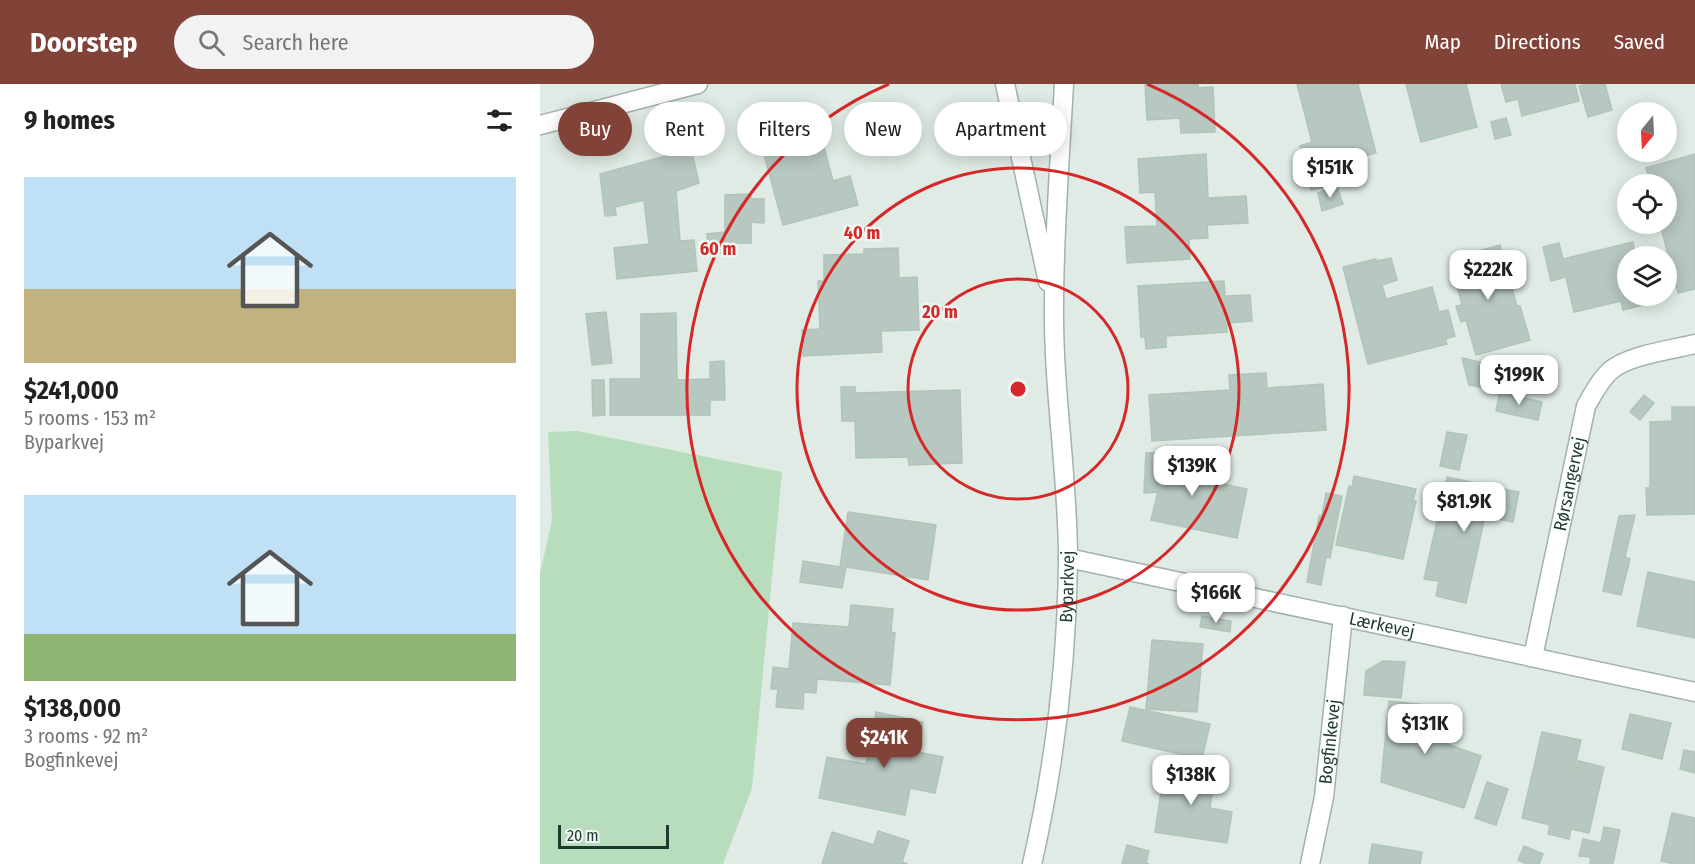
<!DOCTYPE html>
<html lang="en">
<head>
<meta charset="utf-8">
<style>
  :root { --surface:#fff; --page:#f2f2f2; --text:#222; --muted:#767676; --accent:#814237 }
  body { margin:0; font-family:"Fira Sans Condensed",sans-serif; background:var(--page); color:var(--text); height:100vh; display:flex; flex-direction:column; font-size:22px; white-space:nowrap }
  * { box-sizing:border-box; margin:0 }
  p { font-size:20px; color:var(--muted) }
  .icon { flex:none; width:33px; height:33px; fill:none; stroke:currentColor; stroke-width:2; stroke-linecap:round; stroke-linejoin:round }
  .map { position:relative; flex:1; overflow:hidden }
  .panel { display:flex; flex-direction:column; background:var(--surface); width:540px }
  .panel>* { flex:none }
  .guide { position:absolute; left:18px; top:18px; width:570px; height:54px; display:flex; gap:12px }
  .needle { width:39px; rotate:198deg }
  .buttons { position:absolute; left:1077px; top:18px; display:grid; gap:12px }
  .buttons a { display:grid; place-items:center; width:60px; height:60px; border-radius:50%; background:var(--surface); box-shadow:0 3px 15px #0003; font-size:30px }
  .scale { position:absolute; left:18px; bottom:15px; width:111px; box-sizing:border-box; padding-left:6px; border:3px solid #1f3b31; border-top:0; font-size:16px; line-height:21px; white-space:nowrap; color:#1f3b31; -webkit-text-stroke:4px #eff7f2; paint-order:stroke }
  .price { position:absolute; translate:-50% -51px; padding:0 14px; border-radius:12px; background:#fff; color:#222; font-size:20px; line-height:39px; filter:drop-shadow(0 2px 3px #0008) }
  .price::after { content:''; position:absolute; left:50%; top:36px; width:18px; height:14px; margin-left:-9px; background:inherit; clip-path:polygon(0 0,100% 0,50% 100%) }
  .price.current { background:var(--accent); color:#fff }
  ul { padding:0; list-style:none }
  li { display:grid; align-content:center; gap:12px; height:318px; padding:0 24px }
  li span { display:grid; place-items:center; height:186px; border-radius:0px; color:#555 }
  li>.icon { margin-inline-start:auto }
  span .icon { width:108px; height:108px; fill:#fffc; stroke-width:1 }
  li b { font-size:26px }
  h2 { display:flex; justify-content:space-between; align-items:center; height:72px; padding:0 24px; font-size:26px }
  .chip { padding:0 21px; border-radius:27px; background:var(--surface); box-shadow:0 3px 15px #0003; font-size:21px; line-height:54px }
  .chip.current { background:var(--accent); color:#fff }
  header { display:flex; align-items:center; gap:36px; box-sizing:border-box; height:84px; padding:0 30px; background:var(--accent); color:#fff }
  header strong { font-size:28px }
  nav { display:flex; gap:33px; margin-inline-start:auto; font-size:21px }
  .search { width:420px; height:54px; background:var(--page); display:flex; align-items:center; gap:15px; box-sizing:border-box; padding:0 21px; border-radius:33px; color:var(--muted); font-size:22px }
  main { display:flex; flex:1; min-height:0 }
  .map>svg:first-child { display:block }
  .green { fill:#b7ddbd }
  .building { fill:#b7c8c0; stroke:#b1c4ba; stroke-width:1.5 }
  .lines { fill:none; stroke-linecap:round; stroke-linejoin:round }
  .minor-casing { stroke:#a2b3ab; stroke-width:21 }
  .tertiary-casing { stroke:#a2b3ab; stroke-width:21 }
  .minor { stroke:#fff; stroke-width:18 }
  .tertiary { stroke:#fff; stroke-width:18 }
  .ring { fill:none; stroke:#d62828; stroke-width:3 }
  .labels { text-anchor:middle; dominant-baseline:central; stroke-width:5; stroke-linejoin:round; paint-order:stroke }
  .street-label { font-size:18px; fill:#1f3b31; stroke:#eff7f2 }
  .centre { fill:#d62828; stroke:#eff7f2; stroke-width:3 }
  .ring-label { font-size:18px; text-anchor:middle; font-weight:bold; fill:#d62828; stroke:#eff7f2; stroke-width:5; stroke-linejoin:round; paint-order:stroke }
</style>
</head>
<body>
<header>
<strong>Doorstep</strong>
<div class="search"><svg class="icon" aria-label="search" viewBox="0 0 24 24"><circle cx="10" cy="10" r="6"/><path d="M15 15l6 6"/></svg>Search here</div>
<nav><a>Map</a><a>Directions</a><a>Saved</a></nav>
</header>
<main>
<section class="panel">
<h2>9 homes<svg class="icon" aria-label="filters" viewBox="0 0 24 24"><path d="M4 7h16M4 17h16"/><circle cx="9" cy="7" r="2"/><circle cx="15" cy="17" r="2"/></svg></h2>
<ul>
<li><span style="background:linear-gradient(#bfe0f5 60%,#c2b280 0)"><svg class="icon" aria-label="home" viewBox="0 0 24 24"><path d="M3 11l9-7 9 7M6 9v11h12V9"/></svg></span><div><b>$241,000</b><p>5 rooms · 153 m²</p><p>Byparkvej</p></div></li>
<li><span style="background:linear-gradient(#bfe0f5 75%,#8fb573 0)"><svg class="icon" aria-label="home" viewBox="0 0 24 24"><path d="M3 11l9-7 9 7M6 9v11h12V9"/></svg></span><div><b>$138,000</b><p>3 rooms · 92 m²</p><p>Bogfinkevej</p></div></li>
</ul>
</section>
<div class="map">
<svg width="1155" height="780" viewBox="0 0 1155 780">
  <rect width="100%" height="100%" fill="#dfebe4"/>
  <!-- green -->
  <path class="green" d="M37 347 242 388 212 704 183 780H0V490L12 436 8 348Z"/>
  <!-- building -->
  <g class="building">
    <path d="M605 0H658V4L673 3 675 48 641 49 640 34 607 36Z"/>
    <path d="M757 0H818L836 69 787 82 792 101 771 106 760 62 772 58Z"/>
    <path d="M866 0H926L937 43 881 58Z"/>
    <path d="M961 0H1035L1039 17 982 32 978 15 966 18Z"/>
    <path d="M1047 0H1065L1072 26 1048 33 1039 2Z"/>
    <path d="M276 33 293 97 310 92 318 121 243 141 218 48Z"/>
    <path d="M966 34 971 51 955 55 951 38Z"/>
    <path d="M151 65 159 99 136 107 140 157 154 156 157 187 77 195 74 164 109 160 104 116 75 123 76 131 65 132 60 90Z"/>
    <path d="M666 70 668 114 706 112 708 139 667 141 668 154 649 155 650 175 587 179 585 143 617 142 615 108 600 109 598 75Z"/>
    <path d="M1155 70V205L1138 209 1120 140H1126V100H1111L1106 84Z"/>
    <path d="M797 103 803 120 782 127 778 109Z"/>
    <path d="M211 110V115H224V139L211 138V159H185V111Z"/>
    <path d="M184 148 185 169 168 170 167 150Z"/>
    <path d="M1093 158 1096 172H1088V212H1105L1108 220 1083 226 1081 217 1034 228 1026 193 1011 197 1003 163 1019 159 1023 175Z"/>
    <path d="M960 161 977 222H980L990 256 936 271 926 236 921 238 916 222 922 221 910 175Z"/>
    <path d="M358 164 359 194 377 193 379 246 341 247 342 268 263 272 262 246 280 245 278 197H284V171L324 170V165Z"/>
    <path d="M851 174 857 196 842 201 846 215 892 203 899 228 908 226 915 252 905 255 907 260 828 280 803 183 836 175V177Z"/>
    <path d="M684 197 685 212 710 211 712 237 687 239V248L626 252V263L606 265 605 253H601L598 202Z"/>
    <path d="M66 228 72 279 52 281 46 230Z"/>
    <path d="M136 229 137 296 170 295V278L184 277 185 316H170V331H70V295H101V230Z"/>
    <path d="M922 274 981 287 976 310 929 301Z"/>
    <path d="M726 289 727 304 783 300 786 346 612 357 609 311 690 306 689 291Z"/>
    <path d="M52 296H64L65 331 53 332Z"/>
    <path d="M301 303H315V309L420 306 422 379 369 381 368 373 316 374 315 337H302Z"/>
    <path d="M960 308 1002 318 998 336 956 327Z"/>
    <path d="M1104 311 1114 319 1100 336 1090 328Z"/>
    <path d="M1132 323H1155V430L1107 431 1106 404H1110V338L1132 337Z"/>
    <path d="M907 348 927 351 919 386 900 382Z"/>
    <path d="M650 367 644 392 707 405 697 454 611 436 618 408 604 409 606 369Z"/>
    <path d="M814 392 876 405 873 417H876L863 475 796 461 809 402 812 403Z"/>
    <path d="M907 393 979 408 973 438 945 432 926 519 896 512 899 497 884 495Z"/>
    <path d="M786 409 802 412 790 474 786 473 781 501 767 498 779 432H782Z"/>
    <path d="M308 428 396 441 388 496 306 483 302 504 260 498 263 477 300 483Z"/>
    <path d="M1095 431 1085 473 1090 475 1081 511 1063 507 1079 432Z"/>
    <path d="M1108 488 1155 498V554L1097 542Z"/>
    <path d="M311 521 353 525 351 548 355 549 350 601 277 595 276 609 264 608 263 625 236 623 238 605H231L233 583 249 585 253 539 309 543Z"/>
    <path d="M662 532 691 537 690 548 660 543Z"/>
    <path d="M612 556 663 560 657 628 606 625Z"/>
    <path d="M843 577 865 578 861 614 824 611 826 587Z"/>
    <path d="M849 617 904 623 901 658 941 672 924 724 841 698Z"/>
    <path d="M590 623 670 640 662 675 582 657Z"/>
    <path d="M336 628 383 638 378 668 403 673 395 709 370 704 365 731 279 714 287 673 326 680Z"/>
    <path d="M1090 630 1131 639 1122 675 1082 665Z"/>
    <path d="M1002 648 1041 656 1032 694H1034L1038 677 1064 683 1049 749 1031 745 1029 755 1008 750 1010 741 982 734Z"/>
    <path d="M1144 666 1155 668V689L1140 685Z"/>
    <path d="M625 681 675 689 670 724 692 728 687 759 615 748Z"/>
    <path d="M947 698 968 705 956 741 935 734Z"/>
    <path d="M1132 729 1155 734V780H1135L1121 777Z"/>
    <path d="M1064 743 1080 746 1073 779H1050L1051 773 1039 772 1043 755 1061 759Z"/>
    <path d="M338 747 369 757 362 778 368 780H282L292 748 334 761Z"/>
    <path d="M832 760 882 768 880 780H829Z"/>
    <path d="M587 761 609 767 606 779 609 780H582Z"/>
    <path d="M984 762 1003 770 999 780H987L978 776Z"/>
  </g>
  <g class="lines">
    <!-- minor casing -->
    <g class="minor-casing">
      <g id="minor">
        <path d="M0 41 158 0"/>
        <path id="s1" d="M528 474 1155 608"/>
        <path id="s2" d="M993 573 1046 322C1053 310 1059 297 1070 287 1088 271 1131 266 1155 260"/>
        <path id="s3" d="M770 780 784 713 803 532"/>
      </g>
    </g>
    <!-- tertiary casing -->
    <g class="tertiary-casing">
      <g id="tertiary">
        <path d="M465 0 508 198"/>
        <path id="s4" d="M492 780C515 680 527 578 528 475 528 391 513 305 514 222 514 148 520 74 524 0"/>
      </g>
    </g>
    <!-- minor -->
    <use href="#minor" class="minor"/>
    <!-- tertiary -->
    <use href="#tertiary" class="tertiary"/>
  </g>
  <!-- distance rings -->
  <g class="ring">
    <circle cx="478" cy="305" r="110"/>
    <circle cx="478" cy="305" r="221"/>
    <path d="M607 0A331 331 0 1 1 349 0"/>
  </g>
  <g class="labels">
    <!-- street labels -->
    <g class="street-label">
      <text stroke="none"><textPath href="#s2" startOffset="177">Rørsangervej</textPath></text>
      <text stroke="none"><textPath href="#s4" startOffset="280">Byparkvej</textPath></text>
      <text stroke="none"><textPath href="#s1" startOffset="321">Lærkevej</textPath></text>
      <text stroke="none"><textPath href="#s3" startOffset="124">Bogfinkevej</textPath></text>
    </g>
  </g>
  <circle cx="478" cy="305" r="9" class="centre"/>
  <g class="ring-label">
    <text x="322" y="155">40 m</text>
    <text x="178" y="171">60 m</text>
    <text x="400" y="234">20 m</text>
  </g>
</svg>
<div class="buttons">
<a><svg class="needle" viewBox="-14 -14 28 28"><path d="M0-13l5 13h-10z" fill="#e53935"/><path d="M0 13l5-13h-10z" fill="#767676"/></svg></a>
<a><svg class="icon" aria-label="locate" viewBox="0 0 24 24"><circle cx="12" cy="12" r="6"/><path d="M12 2v4M12 18v4M2 12h4M18 12h4"/></svg></a>
<a><svg class="icon" aria-label="layers" viewBox="0 0 24 24"><path d="M12 4l9 5-9 5-9-5zM3 14l9 5 9-5"/></svg></a>
</div>
<div class="scale">20 m</div>
<b class="price" style="left:790px;top:115px">$151K</b>
<b class="price" style="left:948px;top:217px">$222K</b>
<b class="price" style="left:979px;top:322px">$199K</b>
<b class="price" style="left:652px;top:413px">$139K</b>
<b class="price" style="left:924px;top:449px">$81.9K</b>
<b class="price" style="left:676px;top:540px">$166K</b>
<b class="price" style="left:885px;top:671px">$131K</b>
<b class="price current" style="left:344px;top:685px">$241K</b>
<b class="price" style="left:651px;top:722px">$138K</b>
<div class="guide">
<a class="chip current">Buy</a>
<a class="chip">Rent</a>
<a class="chip">Filters</a>
<a class="chip">New</a>
<a class="chip">Apartment</a>
</div>
</div>
</main>
</body>
</html>
